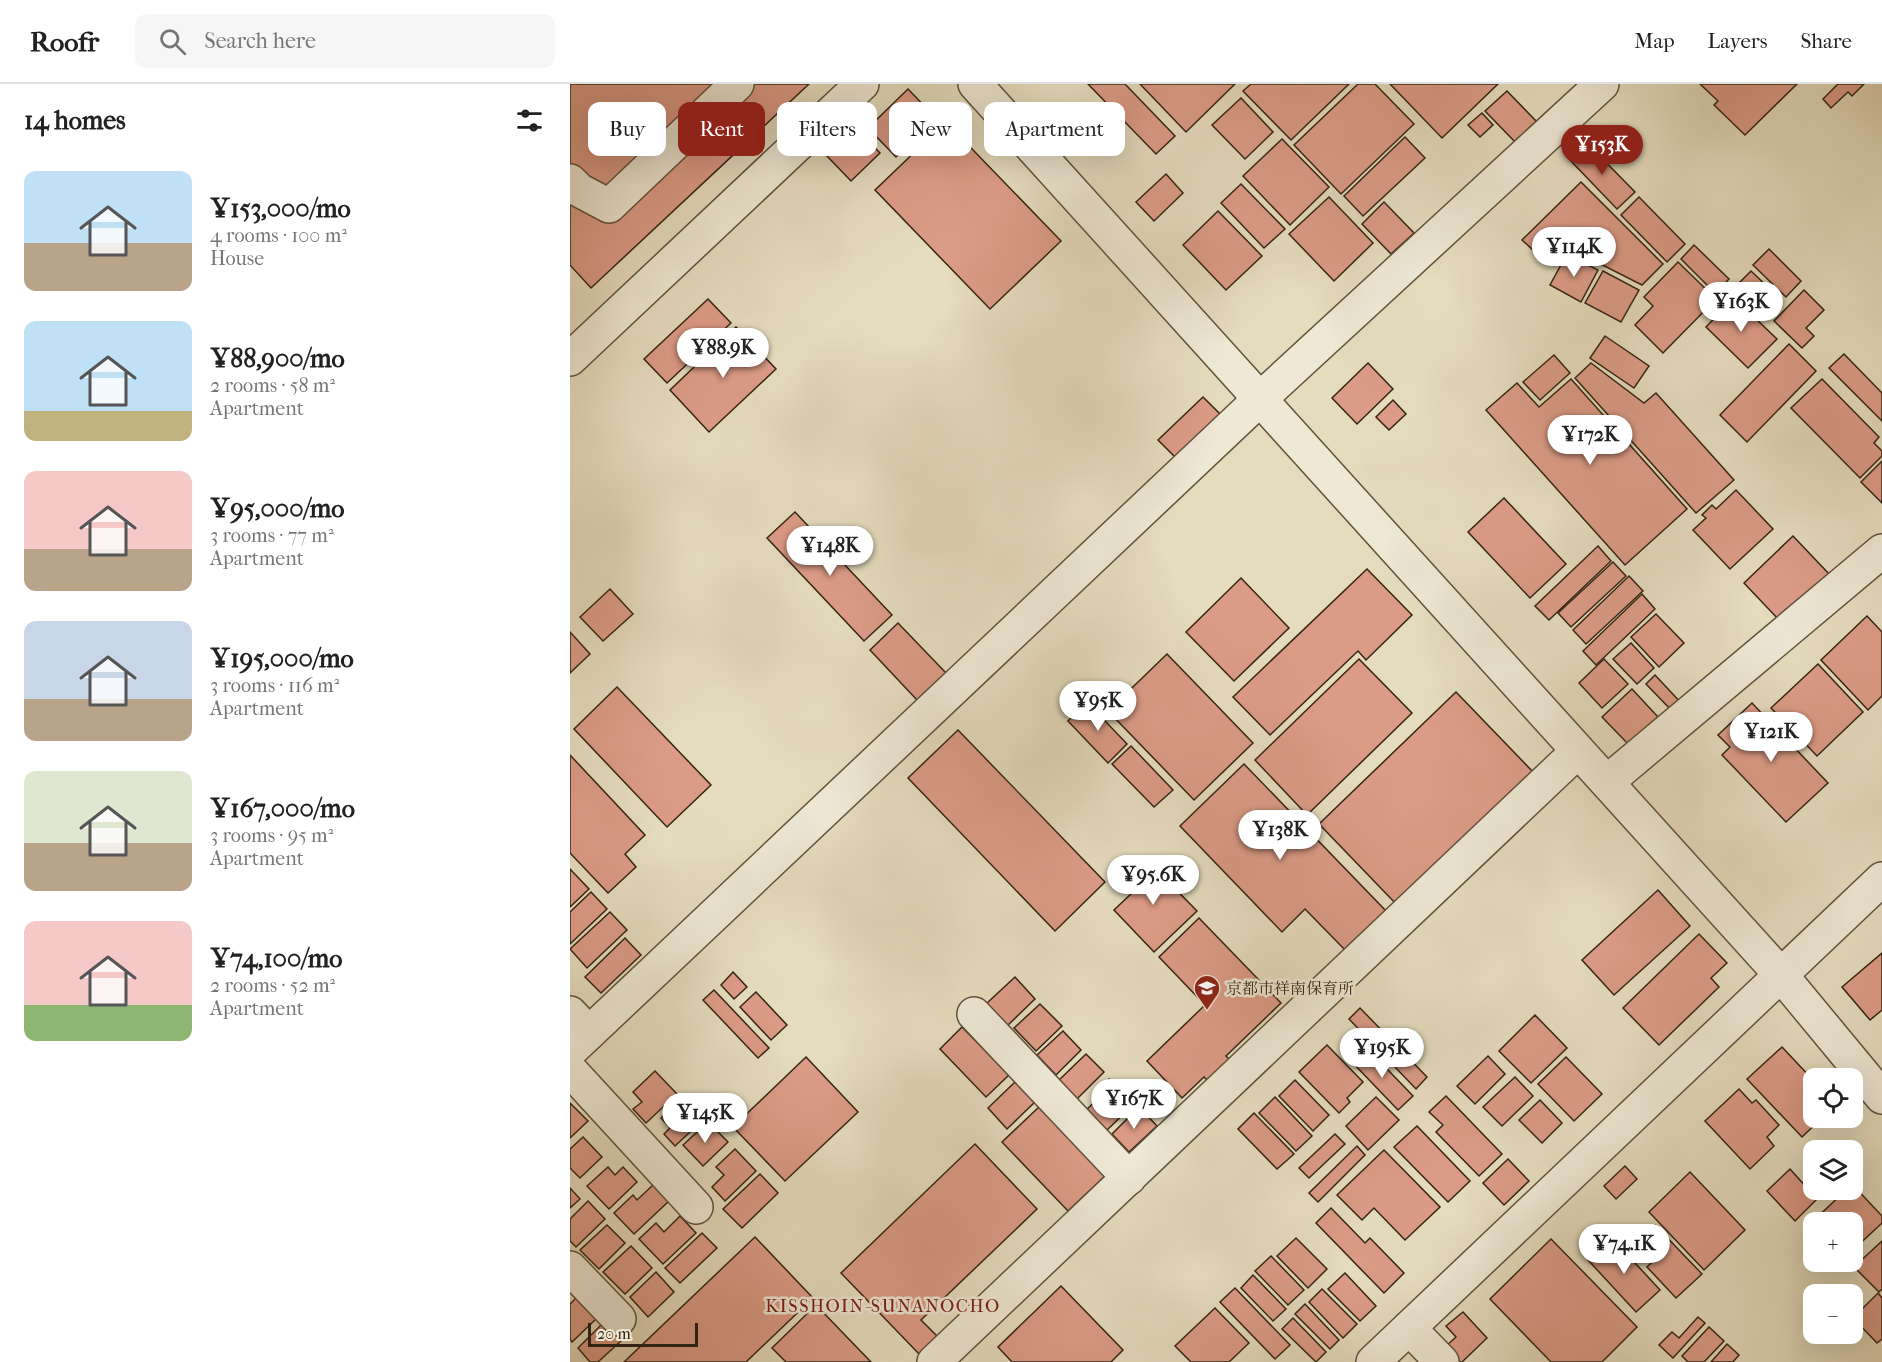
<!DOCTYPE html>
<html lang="en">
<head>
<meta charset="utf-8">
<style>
  :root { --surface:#fff; --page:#f6f6f6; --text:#222; --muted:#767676; --line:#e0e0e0; --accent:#8f2418 }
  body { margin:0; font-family:"IM FELL French Canon","Noto Serif JP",serif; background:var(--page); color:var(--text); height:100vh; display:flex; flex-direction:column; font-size:22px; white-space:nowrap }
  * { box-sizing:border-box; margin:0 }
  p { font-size:20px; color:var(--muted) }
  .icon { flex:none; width:33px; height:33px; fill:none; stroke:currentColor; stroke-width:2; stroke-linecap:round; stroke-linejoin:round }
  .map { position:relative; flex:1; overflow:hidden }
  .details { display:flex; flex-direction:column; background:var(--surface); width:570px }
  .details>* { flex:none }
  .banner { position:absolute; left:18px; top:18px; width:570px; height:54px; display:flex; gap:12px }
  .buttons { position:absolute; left:1233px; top:984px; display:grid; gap:12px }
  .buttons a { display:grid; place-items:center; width:60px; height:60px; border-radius:12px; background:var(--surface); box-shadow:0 6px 24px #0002; font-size:30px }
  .scale { position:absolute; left:18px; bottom:15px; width:110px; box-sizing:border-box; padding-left:6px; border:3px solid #342414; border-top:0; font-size:16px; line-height:21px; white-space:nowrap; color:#342414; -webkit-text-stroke:4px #eee8d5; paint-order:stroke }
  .price { position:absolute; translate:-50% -51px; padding:0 14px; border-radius:21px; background:#fff; color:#222; font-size:20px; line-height:39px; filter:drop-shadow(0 2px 3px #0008) }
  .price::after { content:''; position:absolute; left:50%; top:36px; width:18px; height:14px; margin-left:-9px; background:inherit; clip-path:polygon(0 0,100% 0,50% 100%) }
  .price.selected { background:var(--accent); color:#fff }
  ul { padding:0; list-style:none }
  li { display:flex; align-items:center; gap:18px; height:150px; padding:0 24px }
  li span { display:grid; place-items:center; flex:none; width:168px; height:120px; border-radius:12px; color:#555 }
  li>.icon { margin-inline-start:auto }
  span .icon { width:72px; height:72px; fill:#fffc; stroke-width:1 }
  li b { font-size:26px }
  h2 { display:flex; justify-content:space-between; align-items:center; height:72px; padding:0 24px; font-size:26px }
  .chip { padding:0 21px; border-radius:12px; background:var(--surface); box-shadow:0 6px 24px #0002; font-size:21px; line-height:54px }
  .chip.selected { background:var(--accent); color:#fff }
  header { display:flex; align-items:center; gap:36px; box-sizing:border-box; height:84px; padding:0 30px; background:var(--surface); border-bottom:2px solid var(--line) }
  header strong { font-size:28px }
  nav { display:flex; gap:33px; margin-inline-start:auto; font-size:21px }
  .search { width:420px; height:54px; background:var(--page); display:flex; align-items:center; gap:15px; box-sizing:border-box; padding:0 21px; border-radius:12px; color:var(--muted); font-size:22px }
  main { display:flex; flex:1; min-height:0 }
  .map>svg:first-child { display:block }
  .building { fill:#dc9b87; stroke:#342414; stroke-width:1.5 }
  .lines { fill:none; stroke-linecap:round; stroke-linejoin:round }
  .minor-casing { stroke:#60523e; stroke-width:36 }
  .minor { stroke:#eee8d5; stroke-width:33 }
  .labels { text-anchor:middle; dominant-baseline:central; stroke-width:5; stroke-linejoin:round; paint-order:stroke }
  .poi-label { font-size:16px; fill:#342414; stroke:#eee8d5; text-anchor:start }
  .neighbourhood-label { font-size:18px; letter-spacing:1.5px; fill:#7a1f14; stroke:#eee8d5 }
</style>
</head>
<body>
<header>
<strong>Roofr</strong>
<div class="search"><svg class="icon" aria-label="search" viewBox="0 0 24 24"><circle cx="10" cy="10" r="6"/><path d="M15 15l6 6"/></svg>Search here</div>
<nav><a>Map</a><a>Layers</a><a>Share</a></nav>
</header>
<main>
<section class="details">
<h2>14 homes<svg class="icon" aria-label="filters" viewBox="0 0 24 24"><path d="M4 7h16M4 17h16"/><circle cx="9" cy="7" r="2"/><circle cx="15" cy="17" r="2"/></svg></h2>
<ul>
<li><span style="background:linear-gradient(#bfe0f5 60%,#b9a48a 0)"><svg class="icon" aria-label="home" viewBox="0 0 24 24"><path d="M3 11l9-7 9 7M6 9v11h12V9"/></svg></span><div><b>¥153,000/mo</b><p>4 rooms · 100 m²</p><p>House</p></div></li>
<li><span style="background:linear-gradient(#bfe0f5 75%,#c2b280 0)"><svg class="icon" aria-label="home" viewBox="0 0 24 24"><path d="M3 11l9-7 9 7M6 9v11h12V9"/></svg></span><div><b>¥88,900/mo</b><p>2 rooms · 58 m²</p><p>Apartment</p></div></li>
<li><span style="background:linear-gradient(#f6c9c9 65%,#b9a48a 0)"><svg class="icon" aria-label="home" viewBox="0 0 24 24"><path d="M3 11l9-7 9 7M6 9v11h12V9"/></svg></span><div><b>¥95,000/mo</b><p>3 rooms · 77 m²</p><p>Apartment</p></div></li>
<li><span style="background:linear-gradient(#c9d6e8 65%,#b9a48a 0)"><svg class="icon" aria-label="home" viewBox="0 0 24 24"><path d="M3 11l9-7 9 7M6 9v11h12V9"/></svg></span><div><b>¥195,000/mo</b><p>3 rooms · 116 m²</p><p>Apartment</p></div></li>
<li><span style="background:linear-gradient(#dfe7d0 60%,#b9a48a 0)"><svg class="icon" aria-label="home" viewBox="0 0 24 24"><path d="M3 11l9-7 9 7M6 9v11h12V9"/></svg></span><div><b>¥167,000/mo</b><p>3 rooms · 95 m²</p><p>Apartment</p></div></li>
<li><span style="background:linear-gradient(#f6c9c9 70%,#8fb573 0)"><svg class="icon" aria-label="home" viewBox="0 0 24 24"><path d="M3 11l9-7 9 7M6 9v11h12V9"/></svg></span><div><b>¥74,100/mo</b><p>2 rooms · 52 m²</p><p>Apartment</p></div></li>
</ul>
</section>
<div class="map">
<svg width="1312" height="1278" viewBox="0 0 1312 1278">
  <rect width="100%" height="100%" fill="#e5dcbe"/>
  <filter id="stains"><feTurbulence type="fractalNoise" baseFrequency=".00333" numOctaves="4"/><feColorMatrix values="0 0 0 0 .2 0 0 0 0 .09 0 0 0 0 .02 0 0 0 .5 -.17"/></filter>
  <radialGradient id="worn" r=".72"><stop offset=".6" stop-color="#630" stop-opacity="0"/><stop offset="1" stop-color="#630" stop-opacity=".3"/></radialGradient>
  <!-- building -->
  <g class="building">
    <path d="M0 0H239L21 204 0 181Z"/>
    <path d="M518 0H555L605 52 586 70Z"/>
    <path d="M570 0H665L616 48Z"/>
    <path d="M681 0H779L721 56 673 7Z"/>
    <path d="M788 0H805L844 40 771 110 724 61Z"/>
    <path d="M820 0H928L872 54Z"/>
    <path d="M1130 0H1227L1175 51 1144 21 1148 17Z"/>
    <path d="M1268 0H1294L1282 12 1278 8 1261 24 1253 15Z"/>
    <path d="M338 5 366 34 326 73 298 44Z"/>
    <path d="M937 7 967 38 946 59 915 27Z"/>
    <path d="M671 14 703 48 675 75 642 41Z"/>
    <path d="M912 29 923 41 910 53 898 41Z"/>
    <path d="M376 38 491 157 420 225 305 106Z"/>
    <path d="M285 43 310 69 281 97 256 71Z"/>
    <path d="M835 53 855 74 793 132 774 112Z"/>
    <path d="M712 55 759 103 720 141 673 92Z"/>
    <path d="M1016 58 1065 108 1047 125 999 75Z"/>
    <path d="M596 90 613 109 584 137 566 118Z"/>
    <path d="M1011 98 1093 180 1072 201 997 163 976 178 952 156Z"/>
    <path d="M671 100 715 145 694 164 651 119Z"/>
    <path d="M759 113 803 159 764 197 719 150Z"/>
    <path d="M1069 113 1115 160 1097 178 1051 131Z"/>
    <path d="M814 118 844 149 821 170 792 140Z"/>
    <path d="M648 127 692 172 656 206 613 161Z"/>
    <path d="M1124 161 1159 195 1145 209 1111 175Z"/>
    <path d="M1199 165 1231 197 1216 213 1183 181Z"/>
    <path d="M997 170 1028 186 1011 218 980 201Z"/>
    <path d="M1108 178 1146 215 1093 269 1065 241 1083 222 1074 213Z"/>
    <path d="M1033 187 1069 206 1051 238 1015 219Z"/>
    <path d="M1181 187 1201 206 1185 223 1165 203Z"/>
    <path d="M1234 206 1254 226 1236 244 1244 252 1232 264 1204 237Z"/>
    <path d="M1164 214 1207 255 1178 284 1136 243Z"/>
    <path d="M138 215 161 239 97 299 74 275Z"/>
    <path d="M166 243 206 285 139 348 100 306Z"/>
    <path d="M1035 252 1079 282 1064 304 1020 274Z"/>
    <path d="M1219 260 1246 287 1177 358 1150 331Z"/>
    <path d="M1274 270 1312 309V337L1259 284Z"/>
    <path d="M984 271 1000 289 970 316 953 298Z"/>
    <path d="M798 279 823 305 787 340 762 314Z"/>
    <path d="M1021 279 1074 319 1086 309 1164 396 1126 429 1005 294Z"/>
    <path d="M1001 295 1117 425 1055 481 916 326 947 299 969 323Z"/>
    <path d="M1252 295 1309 353 1304 359 1312 367V372L1290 394 1221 324Z"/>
    <path d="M633 313 651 331 606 374 588 356Z"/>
    <path d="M823 316 836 330 819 346 806 333Z"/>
    <path d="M1312 377V419L1291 398Z"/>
    <path d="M1166 406 1203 445 1160 485 1123 446 1136 434 1132 431 1142 421 1146 425Z"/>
    <path d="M934 414 996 480 960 514 898 448Z"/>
    <path d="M225 428 322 531 294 557 197 454Z"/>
    <path d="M1223 452 1260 491 1210 537 1174 499Z"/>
    <path d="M1028 462 1041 477 979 536 965 522Z"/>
    <path d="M1043 478 1056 492 1001 543 988 529Z"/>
    <path d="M797 485 842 531 796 576 788 567 700 651 663 613Z"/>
    <path d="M1059 492 1073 507 1016 560 1003 546Z"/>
    <path d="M671 494 719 544 664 597 616 548Z"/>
    <path d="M40 505 63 530 33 557 10 533Z"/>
    <path d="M1072 510 1085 525 1026 581 1013 567Z"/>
    <path d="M1086 530 1114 559 1089 583 1061 553Z"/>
    <path d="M1297 532 1312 548V612L1298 626 1251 576Z"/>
    <path d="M328 539 376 589 347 616 300 566Z"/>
    <path d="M0 548 20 570 0 589Z"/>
    <path d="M1061 559 1084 584 1067 600 1043 575Z"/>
    <path d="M597 570 683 659 624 716 538 627Z"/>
    <path d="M789 575 842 629 737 731 685 676Z"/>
    <path d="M1034 575 1058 600 1032 624 1009 599Z"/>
    <path d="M1248 580 1293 628 1247 672 1201 624Z"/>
    <path d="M1085 591 1113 621 1104 629 1076 600Z"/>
    <path d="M47 603 141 701 97 743 4 645Z"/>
    <path d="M1062 605 1088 633 1059 661 1032 633Z"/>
    <path d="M886 608 966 691 829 823 749 740Z"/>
    <path d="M517 618 557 660 538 679 498 637Z"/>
    <path d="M1182 619 1258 699 1216 738 1152 671 1160 663 1148 651Z"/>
    <path d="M388 646 535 798 485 847 338 694Z"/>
    <path d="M561 662 603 706 584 723 542 680Z"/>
    <path d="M0 671 75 751 55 770 66 783 38 809 0 769Z"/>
    <path d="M674 680 817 828 776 867 735 825 712 848 610 742Z"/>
    <path d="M575 774 627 827 584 868 544 826 563 808 552 796Z"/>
    <path d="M0 785 19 805 0 823Z"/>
    <path d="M1088 806 1120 842 1044 911 1012 876Z"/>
    <path d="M21 808 37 825 0 860V828Z"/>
    <path d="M40 828 57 846 17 884 0 865Z"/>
    <path d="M629 834 711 919 656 972 663 979 641 1000 634 993 612 1014 577 977 635 921 589 873Z"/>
    <path d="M1129 850 1157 879 1141 894 1149 903 1089 961 1053 924Z"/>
    <path d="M55 854 71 871 31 909 15 893Z"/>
    <path d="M1312 869V926L1300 936 1272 903Z"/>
    <path d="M163 888 177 903 164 915 151 901Z"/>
    <path d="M445 893 465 915 437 942 416 920Z"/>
    <path d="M144 906 199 964 188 974 133 916Z"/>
    <path d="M186 908 217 941 201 956 170 923Z"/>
    <path d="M470 920 492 942 466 967 444 944Z"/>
    <path d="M790 924 857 993 846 1005 779 935Z"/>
    <path d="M965 931 997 964 961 999 929 967Z"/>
    <path d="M392 943 439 991 416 1013 370 965Z"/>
    <path d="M493 947 511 966 486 991 467 971Z"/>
    <path d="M757 961 793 998 777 1014 780 1018 769 1029 729 988Z"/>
    <path d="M796 963 843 1012 828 1026 781 977Z"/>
    <path d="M1212 963 1244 997V1034H1252L1232 1053 1177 995Z"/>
    <path d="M516 970 534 988 506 1016 488 997Z"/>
    <path d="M918 972 935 990 905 1020 887 1002Z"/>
    <path d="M236 973 288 1028 215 1097 163 1043Z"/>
    <path d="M996 973 1032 1010 1004 1037 968 1000Z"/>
    <path d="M85 987 107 1010 76 1039 63 1025 72 1018 63 1008Z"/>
    <path d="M945 993 963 1012 932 1042 913 1023Z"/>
    <path d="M539 995 563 1021 536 1047 516 1026 528 1015 524 1010Z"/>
    <path d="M725 996 759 1031 743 1047 709 1012Z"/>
    <path d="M445 998 465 1018 437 1045 418 1024Z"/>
    <path d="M1169 1005 1182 1019 1186 1016 1209 1041 1197 1053 1204 1062 1180 1085 1135 1037Z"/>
    <path d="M876 1012 932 1070 909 1092 866 1048 873 1041 859 1028Z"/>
    <path d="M705 1013 742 1052 726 1067 689 1029Z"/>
    <path d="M806 1013 829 1036 798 1066 776 1042Z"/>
    <path d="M112 1014 133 1036 105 1062 94 1050 100 1044 91 1034Z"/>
    <path d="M970 1016 992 1039 972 1059 949 1036Z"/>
    <path d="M0 1019 18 1037 0 1054Z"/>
    <path d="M470 1022 536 1091 498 1127 432 1058Z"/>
    <path d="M569 1023 587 1042 559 1068 542 1050Z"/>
    <path d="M684 1029 724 1070 707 1085 668 1045Z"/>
    <path d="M138 1038 158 1058 133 1082 113 1061Z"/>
    <path d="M847 1042 900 1097 878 1118 824 1063Z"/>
    <path d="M765 1050 775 1060 739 1094 729 1084Z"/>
    <path d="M13 1053 32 1073 10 1094 0 1084V1065Z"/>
    <path d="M405 1060 467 1125 351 1236 368 1253 350 1271 271 1189Z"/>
    <path d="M787 1062 795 1071 748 1118 739 1109Z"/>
    <path d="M165 1065 186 1087 155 1117 142 1103 154 1091 146 1083Z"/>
    <path d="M814 1066 870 1123 835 1156 804 1124 792 1136 767 1111Z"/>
    <path d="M938 1075 959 1097 934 1121 913 1099Z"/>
    <path d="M1055 1082 1067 1095 1046 1115 1034 1102Z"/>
    <path d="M38 1083 45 1091 53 1083 67 1098 39 1125 17 1102Z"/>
    <path d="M1220 1085 1247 1115 1225 1137 1197 1107Z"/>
    <path d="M1120 1088 1175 1146 1134 1186 1079 1128Z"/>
    <path d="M190 1090 208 1109 172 1144 153 1125Z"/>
    <path d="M1282 1100 1312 1132V1139L1282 1167V1138H1244V1148L1238 1142 1276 1106H1282Z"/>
    <path d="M83 1101 99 1117 64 1150 44 1129 63 1111 67 1116Z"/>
    <path d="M0 1104 10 1115 0 1124Z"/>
    <path d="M18 1117 35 1135 6 1163 0 1157V1135Z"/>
    <path d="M761 1124 795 1159 800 1154 834 1189 814 1209 746 1139Z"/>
    <path d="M110 1132 126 1149 93 1180 69 1155 86 1139 94 1148Z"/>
    <path d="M37 1141 55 1159 29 1185 10 1166Z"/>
    <path d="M1085 1141 1132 1190 1106 1214 1077 1183 1083 1177 1066 1159Z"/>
    <path d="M132 1149 147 1164 110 1199 95 1184Z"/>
    <path d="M185 1153 243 1214 176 1278H54Z"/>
    <path d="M726 1154 757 1185 738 1204 707 1172Z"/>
    <path d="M1042 1154 1090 1206 1066 1228 1018 1176Z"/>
    <path d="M981 1155 1067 1243 1032 1278H981L920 1215Z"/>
    <path d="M1312 1157V1205L1309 1208 1284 1183Z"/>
    <path d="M61 1162 82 1184 55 1210 33 1188Z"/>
    <path d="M701 1172 734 1206 718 1221 685 1187Z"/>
    <path d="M86 1188 104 1208 78 1233 60 1213Z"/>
    <path d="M775 1189 806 1222 790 1237 758 1205Z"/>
    <path d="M683 1191 716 1225 703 1237 671 1204Z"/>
    <path d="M491 1202 553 1266 541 1278H442L428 1263Z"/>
    <path d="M665 1204 720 1261 705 1275 650 1218Z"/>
    <path d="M752 1205 787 1240 773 1254 739 1218Z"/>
    <path d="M1308 1209 1312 1214V1255L1307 1259 1283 1234Z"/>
    <path d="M6 1214 26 1235 2 1258 0 1255V1220Z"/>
    <path d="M735 1220 769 1256 760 1265 725 1230Z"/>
    <path d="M246 1221 301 1278H216L202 1264Z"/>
    <path d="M645 1224 679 1259 659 1278H621L605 1262Z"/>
    <path d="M893 1228 917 1254 892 1278H890L875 1263 886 1253 876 1242Z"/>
    <path d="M1128 1233 1135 1239 1103 1274 1089 1261 1102 1248 1109 1254Z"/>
    <path d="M723 1234 756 1268 746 1278 712 1245Z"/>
    <path d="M35 1237 52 1256 28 1278H20L8 1264Z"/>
    <path d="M1139 1243 1154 1257 1134 1278H1118L1112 1272Z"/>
    <path d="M1157 1260 1169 1271 1163 1278H1141Z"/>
  </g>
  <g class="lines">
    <!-- minor casing -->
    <g class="minor-casing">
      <g id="minor">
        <path d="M405 0 1211 891 1312 1013"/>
        <path d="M0 97 9 106 39 122 167 0"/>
        <path d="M0 275 292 0"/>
        <path d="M1037 698 1312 467"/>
        <path d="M0 929 19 949"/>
        <path d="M404 930 559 1094"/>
        <path d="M0 967 690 315 1032 0"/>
        <path d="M0 986 126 1123"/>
        <path d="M0 1184 49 1235"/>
        <path d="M839 1244 872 1278"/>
        <path d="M364 1278 1008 667"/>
        <path d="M803 1278 1312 795"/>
      </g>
    </g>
    <!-- minor -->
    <use href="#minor" class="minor"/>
  </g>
  <!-- icons -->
  <defs>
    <g id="school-pin" transform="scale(1.35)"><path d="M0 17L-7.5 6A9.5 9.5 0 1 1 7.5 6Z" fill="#8f2418" stroke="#eee8d5"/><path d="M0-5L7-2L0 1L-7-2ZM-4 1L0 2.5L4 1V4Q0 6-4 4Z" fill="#fff"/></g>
  </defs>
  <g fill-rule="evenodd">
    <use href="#school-pin" x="637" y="904"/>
  </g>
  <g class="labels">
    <!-- poi labels -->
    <g class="poi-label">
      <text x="656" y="904">京都市祥南保育所</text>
    </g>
    <!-- neighbourhood labels -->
    <g class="neighbourhood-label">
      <text x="313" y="1222">KISSHOIN-SUNANOCHO</text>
    </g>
  </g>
  <rect width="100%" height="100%" filter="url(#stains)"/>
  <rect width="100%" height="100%" fill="url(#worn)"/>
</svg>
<div class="buttons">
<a><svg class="icon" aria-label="locate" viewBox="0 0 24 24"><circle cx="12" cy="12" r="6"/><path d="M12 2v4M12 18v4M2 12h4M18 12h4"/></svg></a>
<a><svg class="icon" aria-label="layers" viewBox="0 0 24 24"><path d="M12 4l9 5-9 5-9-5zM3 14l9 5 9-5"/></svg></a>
<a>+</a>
<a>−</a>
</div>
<div class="scale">20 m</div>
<b class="price selected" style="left:1032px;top:92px">¥153K</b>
<b class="price" style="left:1004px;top:194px">¥114K</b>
<b class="price" style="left:1171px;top:249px">¥163K</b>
<b class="price" style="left:153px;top:295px">¥88.9K</b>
<b class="price" style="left:1020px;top:382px">¥172K</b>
<b class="price" style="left:260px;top:493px">¥148K</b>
<b class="price" style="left:528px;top:648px">¥95K</b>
<b class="price" style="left:1201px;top:679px">¥121K</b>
<b class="price" style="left:710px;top:777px">¥138K</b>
<b class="price" style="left:583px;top:822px">¥95.6K</b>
<b class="price" style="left:812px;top:995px">¥195K</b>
<b class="price" style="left:564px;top:1046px">¥167K</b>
<b class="price" style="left:135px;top:1060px">¥145K</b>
<b class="price" style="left:1054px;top:1191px">¥74.1K</b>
<div class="banner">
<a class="chip">Buy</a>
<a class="chip selected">Rent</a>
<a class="chip">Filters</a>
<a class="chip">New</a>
<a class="chip">Apartment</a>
</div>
</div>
</main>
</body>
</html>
